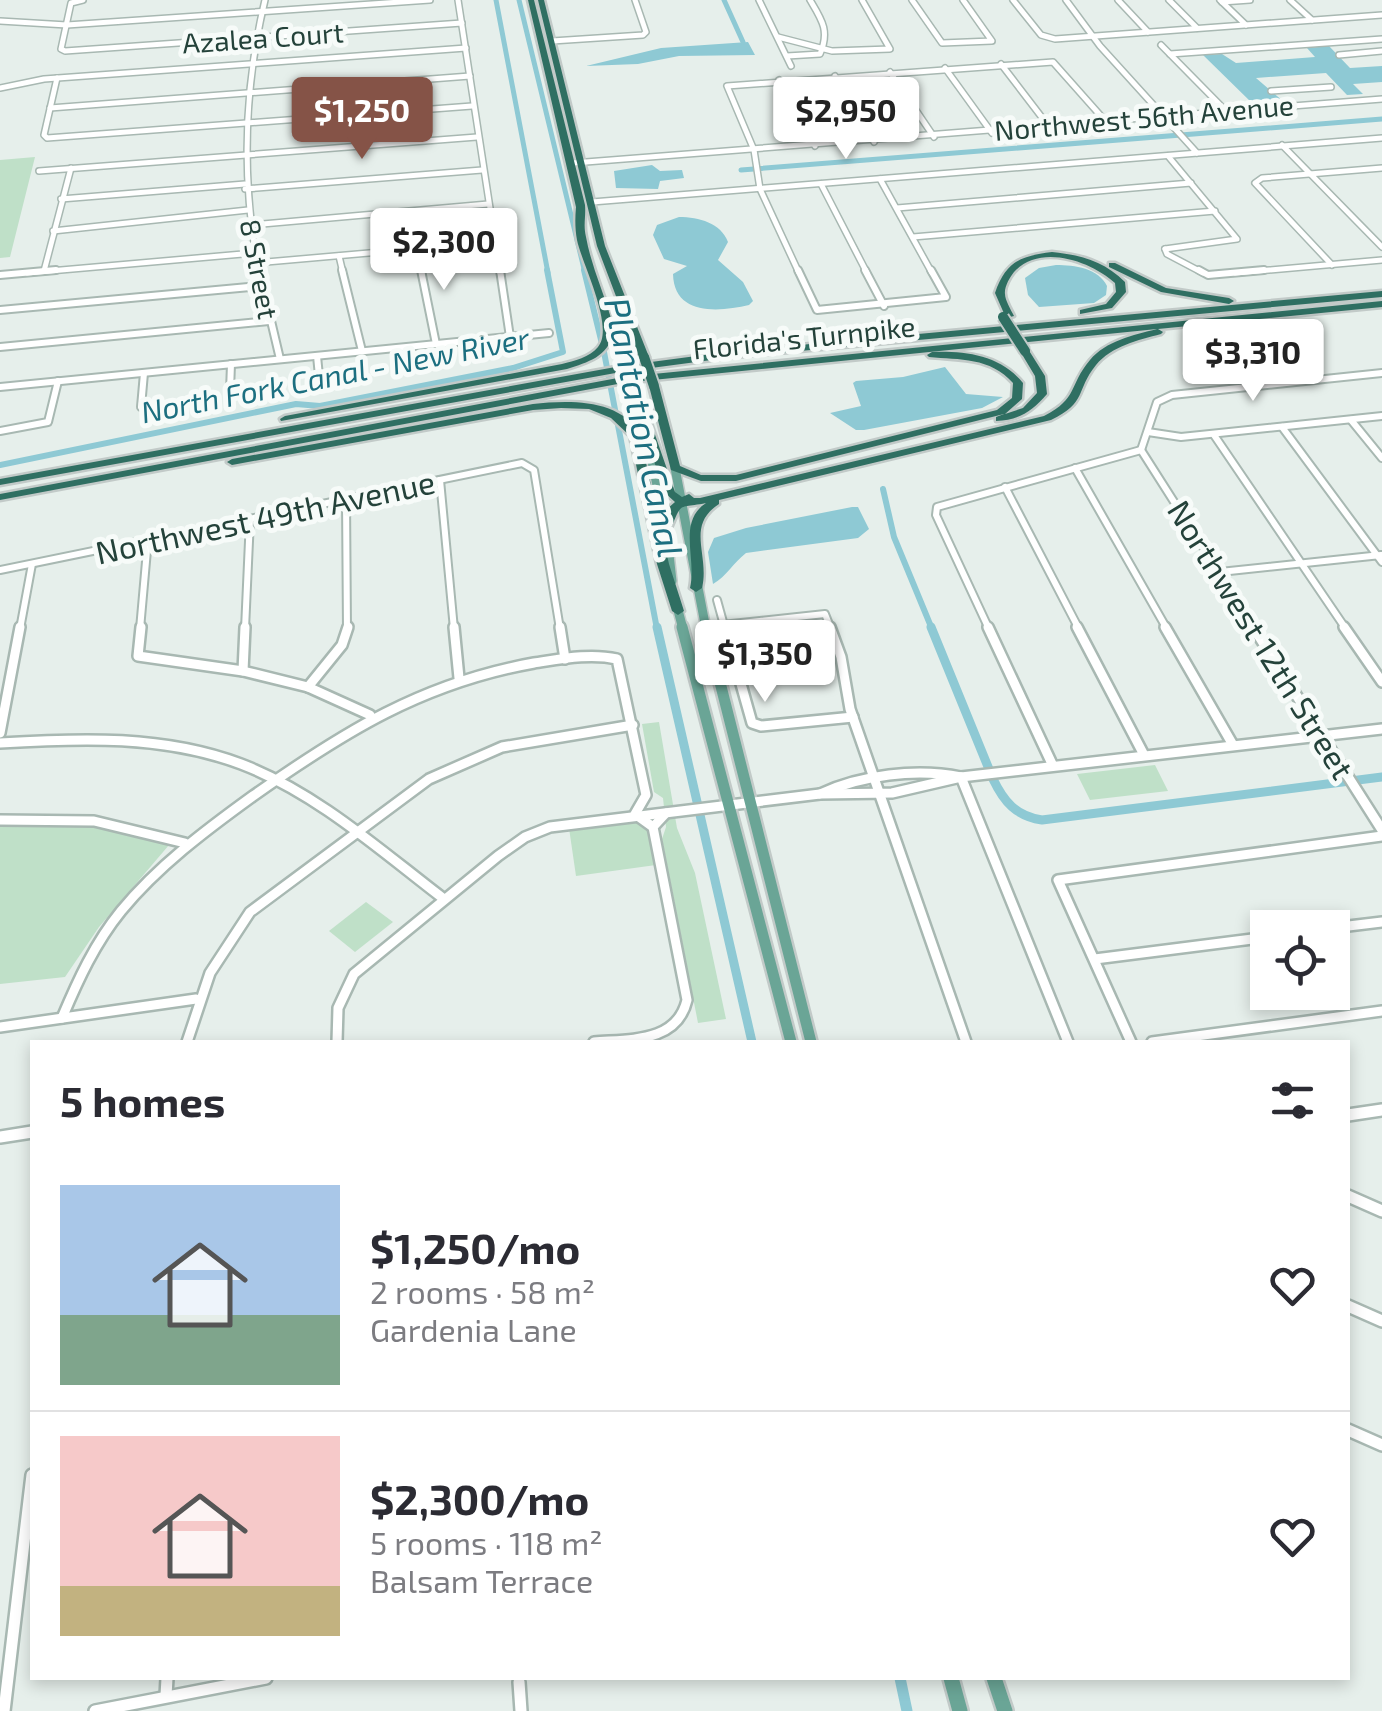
<!DOCTYPE html>
<html lang="en">
<head>
<meta charset="utf-8">
<style>
  :root { --surface:#fff; --page:#f2f2f3; --text:#2b2b33; --muted:#7c7c81; --line:#e1e1e2; --accent:#855347 }
  body { margin:0; font-family:"Exo 2",sans-serif; background:var(--page); color:var(--text); height:100vh; display:flex; flex-direction:column; font-size:38px; white-space:nowrap }
  * { box-sizing:border-box; margin:0 }
  p { font-size:32px; color:var(--muted) }
  .icon { flex:none; width:55px; height:55px; fill:none; stroke:currentColor; stroke-width:2; stroke-linecap:round; stroke-linejoin:round }
  .map { position:relative; flex:1; overflow:hidden }
  .sheet { position:absolute; left:30px; top:1040px; width:1320px; height:640px; display:flex; flex-direction:column; background:var(--surface); border-radius:0px; box-shadow:0 5px 15px #0003 }
  .sheet>* { flex:none }
  .tools { position:absolute; left:1250px; top:910px; display:grid; gap:20px }
  .tools a { display:grid; place-items:center; width:100px; height:100px; border-radius:0px; background:var(--surface); box-shadow:0 5px 15px #0003; font-size:50px }
  .price { position:absolute; translate:-50% -85px; padding:0 22px; border-radius:10px; background:#fff; color:#222; font-size:32px; line-height:65px; filter:drop-shadow(0 2px 5px #0008) }
  .price::after { content:''; position:absolute; left:50%; top:60px; width:30px; height:22px; margin-left:-15px; background:inherit; clip-path:polygon(0 0,100% 0,50% 100%) }
  .price.active { background:var(--accent); color:#fff }
  ul { padding:0; list-style:none }
  li { display:flex; align-items:center; gap:30px; height:250px; padding:0 30px }
  li+li { border-top:2px solid var(--line) }
  li span { display:grid; place-items:center; flex:none; width:280px; height:200px; border-radius:0px; color:#555 }
  li>.icon { margin-inline-start:auto }
  span .icon { width:120px; height:120px; fill:#fffc; stroke-width:1 }
  li b { font-size:42px }
  h2 { display:flex; justify-content:space-between; align-items:center; height:120px; padding:0 30px; font-size:42px }
  .map>svg:first-child { display:block }
  .green { fill:#bfe0c8 }
  .water { fill:#8ec9d4 }
  .lines { fill:none; stroke-linecap:round; stroke-linejoin:round }
  .canal-far3 { stroke:#8ec9d4; stroke-width:5 }
  .canal-far2 { stroke:#8ec9d4; stroke-width:6 }
  .canal-far1 { stroke:#8ec9d4; stroke-width:9 }
  .canal { stroke:#8ec9d4; stroke-width:11 }
  .minor-far3-casing { stroke:#a8b8b2; stroke-width:8 }
  .minor-far2-casing { stroke:#a8b8b2; stroke-width:10 }
  .minor-far1-casing { stroke:#a8b8b2; stroke-width:14 }
  .minor-casing { stroke:#a8b8b2; stroke-width:16 }
  .major-far2-casing { stroke:#c2cac8; stroke-width:12 }
  .major-far1-casing { stroke:#c2cac8; stroke-width:16 }
  .major-casing { stroke:#c2cac8; stroke-width:20 }
  .highway-casing { stroke:#c2cac8; stroke-width:5 }
  .minor-far3 { stroke:#fff; stroke-width:5 }
  .minor-far2 { stroke:#fff; stroke-width:6 }
  .minor-far1 { stroke:#fff; stroke-width:9 }
  .minor { stroke:#fff; stroke-width:11 }
  .major-far2 { stroke:#6aa596; stroke-width:9 }
  .major-far1 { stroke:#6aa596; stroke-width:11 }
  .major { stroke:#6aa596; stroke-width:15 }
  .highway { fill:#2f6f62; fill-rule:evenodd }
  .highway-bridge-casing { stroke:#c2cac8; stroke-width:14; stroke-linecap:butt }
  .highway-bridge { stroke:#2f6f62; stroke-width:10 }
  .labels { text-anchor:middle; dominant-baseline:central; stroke-width:10; stroke-linejoin:round; paint-order:stroke }
  .far-street-label { font-size:28px; fill:#24423a; stroke:#f7fbf9 }
  .far-water-label { font-size:30px; font-style:italic; fill:#1c6f80; stroke:#f7fbf9 }
  .street-label { font-size:32px; fill:#24423a; stroke:#f7fbf9 }
  .water-label { font-size:35px; font-style:italic; fill:#1c6f80; stroke:#f7fbf9 }
</style>
</head>
<body>
<div class="map">
<svg width="1382" height="1711" viewBox="0 0 1382 1711">
  <rect width="100%" height="100%" fill="#e6efeb"/>
  <!-- green -->
  <g class="green">
    <path d="M35 157 10 257 0 258V160Z"/>
    <path d="M659 722 677 828 695 873 726 1019 698 1023 662 839 666 827 663 798 654 792 642 724Z"/>
    <path d="M1155 765 1168 791 1090 800 1077 774Z"/>
    <path d="M626 816 648 827 656 865 576 876 569 828Z"/>
    <path d="M73 822 117 827 169 845 99 927 65 977 0 984V827Z"/>
    <path d="M366 902 393 922 355 952 329 931Z"/>
  </g>
  <!-- water -->
  <g class="water">
    <path d="M748 42 755 55 679 56 638 64 586 66 661 48Z"/>
    <path d="M1329 46 1350 68 1382 66V82L1353 84 1363 94 1347 95 1326 73 1256 78 1284 102 1253 104 1203 55 1222 54 1236 63 1315 57 1307 48Z"/>
    <path d="M652 165 660 171 682 170 684 178 660 181 658 189 616 188 614 171Z"/>
    <path d="M679 217C699 217 721 223 728 242L718 260 743 282 753 301 749 305C719 312 674 316 673 274L687 266 664 259 653 235 657 225Z"/>
    <path d="M1056 265C1075 265 1098 268 1107 286L1106 295 1094 303 1039 307 1028 295 1025 278 1039 268Z"/>
    <path d="M945 367 966 394 1003 397 982 408 864 430H856L830 413 861 406 853 383 856 381 903 377Z"/>
    <path d="M852 507H858L869 529 858 538 746 553C733 563 727 576 713 584L708 552 714 538 746 528Z"/>
  </g>
  <g class="lines">
    <!-- canal-far3 -->
    <g class="canal-far3">
      <path d="M496 0 548 273"/>
      <path d="M519 0 585 273"/>
      <path d="M724 0 743 42"/>
      <path d="M741 170 1382 119"/>
    </g>
    <!-- canal-far2 -->
    <g class="canal-far2">
      <path d="M584 270 604 352 657 629"/>
      <path d="M0 465 296 404 320 406 513 368 563 352 547 270"/>
      <path d="M883 489 894 537 932 629"/>
    </g>
    <!-- canal-far1 -->
    <g class="canal-far1">
      <path d="M657 627 752 1042"/>
      <path d="M931 627 993 779C1004 802 1016 816 1042 820L1382 777"/>
    </g>
    <!-- canal -->
    <path class="canal" d="M900 1678 907 1711"/>
    <!-- minor-far3 casing -->
    <g class="minor-far3-casing">
      <g id="minor-far3">
        <path d="M83 0 71 3 61 49 65 51 462 23"/>
        <path d="M458 0 500 273"/>
        <path d="M759 0 791 66"/>
        <path d="M912 0 942 43 992 41 963 0"/>
        <path d="M1013 0 1041 35 1055 39 1382 15"/>
        <path d="M1066 0 1100 46 1197 153"/>
        <path d="M1118 0 1148 32"/>
        <path d="M1169 0 1197 28"/>
        <path d="M1220 0 1246 25"/>
        <path d="M1290 0 1312 20"/>
        <path d="M1222 2 1250 0"/>
        <path d="M0 21 67 25 430 0"/>
        <path d="M778 37 832 51 890 49 862 0"/>
        <path d="M552 41 643 35 646 32 635 0"/>
        <path d="M1161 45 1228 113"/>
        <path d="M1170 54 1382 39"/>
        <path d="M1339 55 1382 51"/>
        <path d="M787 56 820 54C830 31 822 20 810 0"/>
        <path d="M1001 64 1050 128"/>
        <path d="M945 68 992 133"/>
        <path d="M890 72 934 137"/>
        <path d="M835 76 874 142"/>
        <path d="M57 78 44 135 47 138 472 106"/>
        <path d="M779 80 815 146"/>
        <path d="M0 88 44 79 466 48"/>
        <path d="M1271 91 1331 87"/>
        <path d="M50 108 470 76"/>
        <path d="M1282 145 1382 247"/>
        <path d="M573 163 1382 99"/>
        <path d="M39 171 477 137"/>
        <path d="M880 179 932 273"/>
        <path d="M821 184 867 273"/>
        <path d="M245 189 482 170"/>
        <path d="M61 199 245 184"/>
        <path d="M592 202 1382 138"/>
        <path d="M897 208 1191 183"/>
        <path d="M250 225 488 204"/>
        <path d="M53 231 248 210"/>
        <path d="M913 237 1215 211"/>
        <path d="M417 249 422 273"/>
        <path d="M1165 249 1167 254 1203 273"/>
        <path d="M1165 249 1237 239 1168 156"/>
        <path d="M339 256 343 273"/>
        <path d="M255 263 494 242"/>
        <path d="M1332 265 1255 183 1262 178 1382 168"/>
        <path d="M44 271 71 168"/>
        <path d="M27 273 254 253"/>
        <path d="M259 273C241 180 243 92 265 0"/>
        <path d="M799 273 760 189 754 150 727 86 1053 62 1108 124"/>
        <path d="M1235 273 1382 260"/>
      </g>
    </g>
    <!-- minor-far2 casing -->
    <g class="minor-far2-casing">
      <g id="minor-far2">
        <path d="M259 270 280 359"/>
        <path d="M342 270 362 351"/>
        <path d="M421 270 436 344"/>
        <path d="M500 270 510 337"/>
        <path d="M798 270 817 310 946 297 931 270"/>
        <path d="M865 270 884 306"/>
        <path d="M1199 270 1208 275 1264 270"/>
        <path d="M0 275 56 270"/>
        <path d="M0 310 260 286"/>
        <path d="M0 347 269 321"/>
        <path d="M317 356 319 376"/>
        <path d="M0 387 549 333"/>
        <path d="M230 391 231 364"/>
        <path d="M141 407 144 373"/>
        <path d="M1351 420 1382 458"/>
        <path d="M1282 427 1382 562"/>
        <path d="M0 431 48 422 58 381"/>
        <path d="M1148 432 1181 437 1382 416"/>
        <path d="M1214 435 1346 629"/>
        <path d="M1141 450 1255 629"/>
        <path d="M1141 450 1157 402 1172 395 1382 373"/>
        <path d="M1075 468 1167 629"/>
        <path d="M440 480 454 629"/>
        <path d="M1005 487 1079 629"/>
        <path d="M346 499 347 629"/>
        <path d="M0 570 522 463 534 470 560 629"/>
        <path d="M1220 572 1381 555"/>
        <path d="M717 600 725 629"/>
        <path d="M722 625 825 614 831 629"/>
        <path d="M20 629 32 564"/>
        <path d="M140 629 148 539"/>
        <path d="M245 629 250 519"/>
        <path d="M989 629 936 515 937 507 1141 450"/>
      </g>
    </g>
    <!-- minor-far1 casing -->
    <g class="minor-far1-casing">
      <g id="minor-far1">
        <path d="M141 627 138 656 243 671 308 687 370 715"/>
        <path d="M454 627 459 678"/>
        <path d="M560 627 565 659"/>
        <path d="M725 627 752 723 761 726 853 717"/>
        <path d="M830 627 841 657 850 709 966 1042"/>
        <path d="M988 627 1053 766"/>
        <path d="M1077 627 1144 755"/>
        <path d="M1165 627 1233 745"/>
        <path d="M1253 627 1382 830"/>
        <path d="M1344 627 1382 682"/>
        <path d="M243 671 245 627"/>
        <path d="M308 687 342 645 348 627"/>
        <path d="M0 733 20 627"/>
        <path d="M0 743C81 738 164 735 241 764 317 793 381 851 444 899"/>
        <path d="M961 777 1068 1042"/>
        <path d="M820 794C861 775 916 768 961 777"/>
        <path d="M0 820 94 821 185 843"/>
        <path d="M1332 928 1382 922"/>
        <path d="M1095 959 1268 937"/>
        <path d="M62 1018C78 980 95 943 121 911 158 866 206 830 253 796 344 732 422 683 534 663 561 659 590 653 617 659L646 795 635 814 653 827"/>
        <path d="M0 1027 196 999"/>
        <path d="M187 1042 210 973 250 912 429 779 502 747 633 725"/>
        <path d="M337 1042 338 1008 354 974 498 856 525 837 550 827 820 794 892 793 961 777 1382 729"/>
        <path d="M594 1042C630 1039 677 1043 687 1000L653 827 666 813"/>
        <path d="M1131 1042 1058 880 1382 836"/>
        <path d="M1152 1042 1382 1011"/>
      </g>
    </g>
    <!-- minor casing -->
    <g class="minor-casing">
      <g id="minor">
        <path d="M1348 1115 1382 1110"/>
        <path d="M0 1137 32 1132"/>
        <path d="M1348 1196 1382 1211"/>
        <path d="M1348 1306 1382 1321"/>
        <path d="M1348 1430 1382 1445"/>
        <path d="M519 1682 521 1711"/>
        <path d="M166 1696 167 1678"/>
        <path d="M4 1711 32 1475"/>
        <path d="M95 1711 266 1678"/>
      </g>
    </g>
    <!-- major-far2 casing -->
    <g class="major-far2-casing">
      <g id="major-far2">
        <path d="M647 437 666 528 672 581"/>
        <path d="M675 468 706 629"/>
        <path d="M675 599 683 629"/>
      </g>
    </g>
    <!-- major-far1 casing -->
    <g class="major-far1-casing">
      <g id="major-far1">
        <path d="M682 627 791 1042"/>
        <path d="M706 627 811 1042"/>
      </g>
    </g>
    <!-- major casing -->
    <g class="major-casing">
      <g id="major">
        <path d="M951 1678 960 1711"/>
        <path d="M994 1678 1005 1711"/>
      </g>
    </g>
    <!-- highway casing -->
    <g class="highway-casing">
      <g id="highway">
        <path d="M528 0H534L585 205C586 217 583 225 586 237 591 265 603 291 611 318L619 320 631 359 626 362 621 359 613 333C608 357 588 362 567 369L281 421 280 419 285 416 562 364C574 361 590 357 598 347 615 327 582 264 577 240 575 229 575 219 576 207Z"/>
        <path d="M538 0H544L605 246 649 357 647 359 639 357 597 246Z"/>
        <path d="M1052 252C1081 255 1104 261 1125 282L1126 292 1112 308 1080 314V310L1106 304 1116 292 1115 283C1091 261 1040 243 1014 272 1010 277 1004 287 1005 294 1005 300 1011 310 1014 316L1006 318 995 293C1006 261 1021 256 1052 252Z"/>
        <path d="M1109 263H1115L1166 288 1229 298 1234 301 1229 304 1161 292 1109 267Z"/>
        <path d="M1382 291V297L734 357 621 372 0 485V479L621 366 734 351Z"/>
        <path d="M1382 301V307L1158 329 1163 332 1161 334C1138 340 1112 346 1096 365 1075 391 1088 402 1051 420L719 500V504C685 526 710 555 702 588L696 592 690 588C697 559 677 522 706 503 676 509 683 501 670 530L666 531 661 529 669 564 684 611 678 615 672 611 657 564 630 436 611 418 589 409 561 408 533 410 232 465 227 462 232 459 533 404C568 400 621 398 640 435 643 442 644 451 645 458 650 481 655 504 661 528L667 509 675 502 665 493 629 389 630 387 639 389 675 492 682 497 689 494 694 498H700L1044 416C1079 398 1068 386 1090 360 1106 341 1133 335 1157 329L623 383 0 500V494L623 377Z"/>
        <path d="M1025 348 1028 349 1045 376 1047 394C1032 411 1020 420 996 421V417L1004 414 736 481H701L671 470 649 386 654 383 659 386 680 466 701 475H736L997 410 1012 398 1013 383C990 357 960 360 929 357L927 355 932 352C966 351 1000 355 1023 383L1022 399 1005 414 1023 408 1037 393 1035 376 1020 351Z"/>
      </g>
    </g>
    <!-- minor-far3 -->
    <use href="#minor-far3" class="minor-far3"/>
    <!-- minor-far2 -->
    <use href="#minor-far2" class="minor-far2"/>
    <!-- minor-far1 -->
    <use href="#minor-far1" class="minor-far1"/>
    <!-- minor -->
    <use href="#minor" class="minor"/>
    <!-- major-far2 -->
    <use href="#major-far2" class="major-far2"/>
    <!-- major-far1 -->
    <use href="#major-far1" class="major-far1"/>
    <!-- major -->
    <use href="#major" class="major"/>
    <!-- highway -->
    <use href="#highway" class="highway"/>
    <!-- highway-bridge casing -->
    <g class="highway-bridge-casing">
      <g id="highway-bridge">
        <path d="M1003 317 1025 351"/>
        <path d="M644 357 654 386"/>
        <path d="M626 359 634 389"/>
      </g>
    </g>
    <!-- highway-bridge -->
    <use href="#highway-bridge" class="highway-bridge"/>
  </g>
  <g class="labels">
    <!-- far-street labels -->
    <g class="far-street-label">
      <text transform="translate(263 37) rotate(-4)">Azalea Court</text>
      <text transform="translate(1144 117) rotate(-5)">Northwest 56th Avenue</text>
      <text transform="translate(260 269) rotate(79)">8 Street</text>
      <text transform="translate(804 337) rotate(-6)">Florida's Turnpike</text>
    </g>
    <!-- far-water labels -->
    <g class="far-water-label">
      <text transform="translate(335 374) rotate(-11)">North Fork Canal - New River</text>
    </g>
    <!-- street labels -->
    <g class="street-label">
      <text transform="translate(265 516) rotate(-12)">Northwest 49th Avenue</text>
      <text transform="translate(1262 639) rotate(58)">Northwest 12th Street</text>
    </g>
    <!-- water labels -->
    <g class="water-label">
      <text transform="translate(645 427) rotate(78)">Plantation Canal</text>
    </g>
  </g>
</svg>
<div class="tools">
<a><svg class="icon" aria-label="locate" viewBox="0 0 24 24"><circle cx="12" cy="12" r="6"/><path d="M12 2v4M12 18v4M2 12h4M18 12h4"/></svg></a>
</div>
<b class="price active" style="left:362px;top:162px">$1,250</b>
<b class="price" style="left:846px;top:162px">$2,950</b>
<b class="price" style="left:444px;top:293px">$2,300</b>
<b class="price" style="left:1253px;top:404px">$3,310</b>
<b class="price" style="left:765px;top:705px">$1,350</b>
<section class="sheet">
<h2>5 homes<svg class="icon" aria-label="filters" viewBox="0 0 24 24"><path d="M4 7h16M4 17h16"/><circle cx="9" cy="7" r="2"/><circle cx="15" cy="17" r="2"/></svg></h2>
<ul>
<li><span style="background:linear-gradient(#a9c7e8 65%,#7fa58c 0)"><svg class="icon" aria-label="home" viewBox="0 0 24 24"><path d="M3 11l9-7 9 7M6 9v11h12V9"/></svg></span><div><b>$1,250/mo</b><p>2 rooms · 58 m²</p><p>Gardenia Lane</p></div><svg class="icon" aria-label="heart" viewBox="0 0 24 24"><path d="M12 20l-8-8c-3-5 5-10 8-4 3-6 11-1 8 4z"/></svg></li>
<li><span style="background:linear-gradient(#f6c9c9 75%,#c2b280 0)"><svg class="icon" aria-label="home" viewBox="0 0 24 24"><path d="M3 11l9-7 9 7M6 9v11h12V9"/></svg></span><div><b>$2,300/mo</b><p>5 rooms · 118 m²</p><p>Balsam Terrace</p></div><svg class="icon" aria-label="heart" viewBox="0 0 24 24"><path d="M12 20l-8-8c-3-5 5-10 8-4 3-6 11-1 8 4z"/></svg></li>
</ul>
</section>
</div>
</body>
</html>
